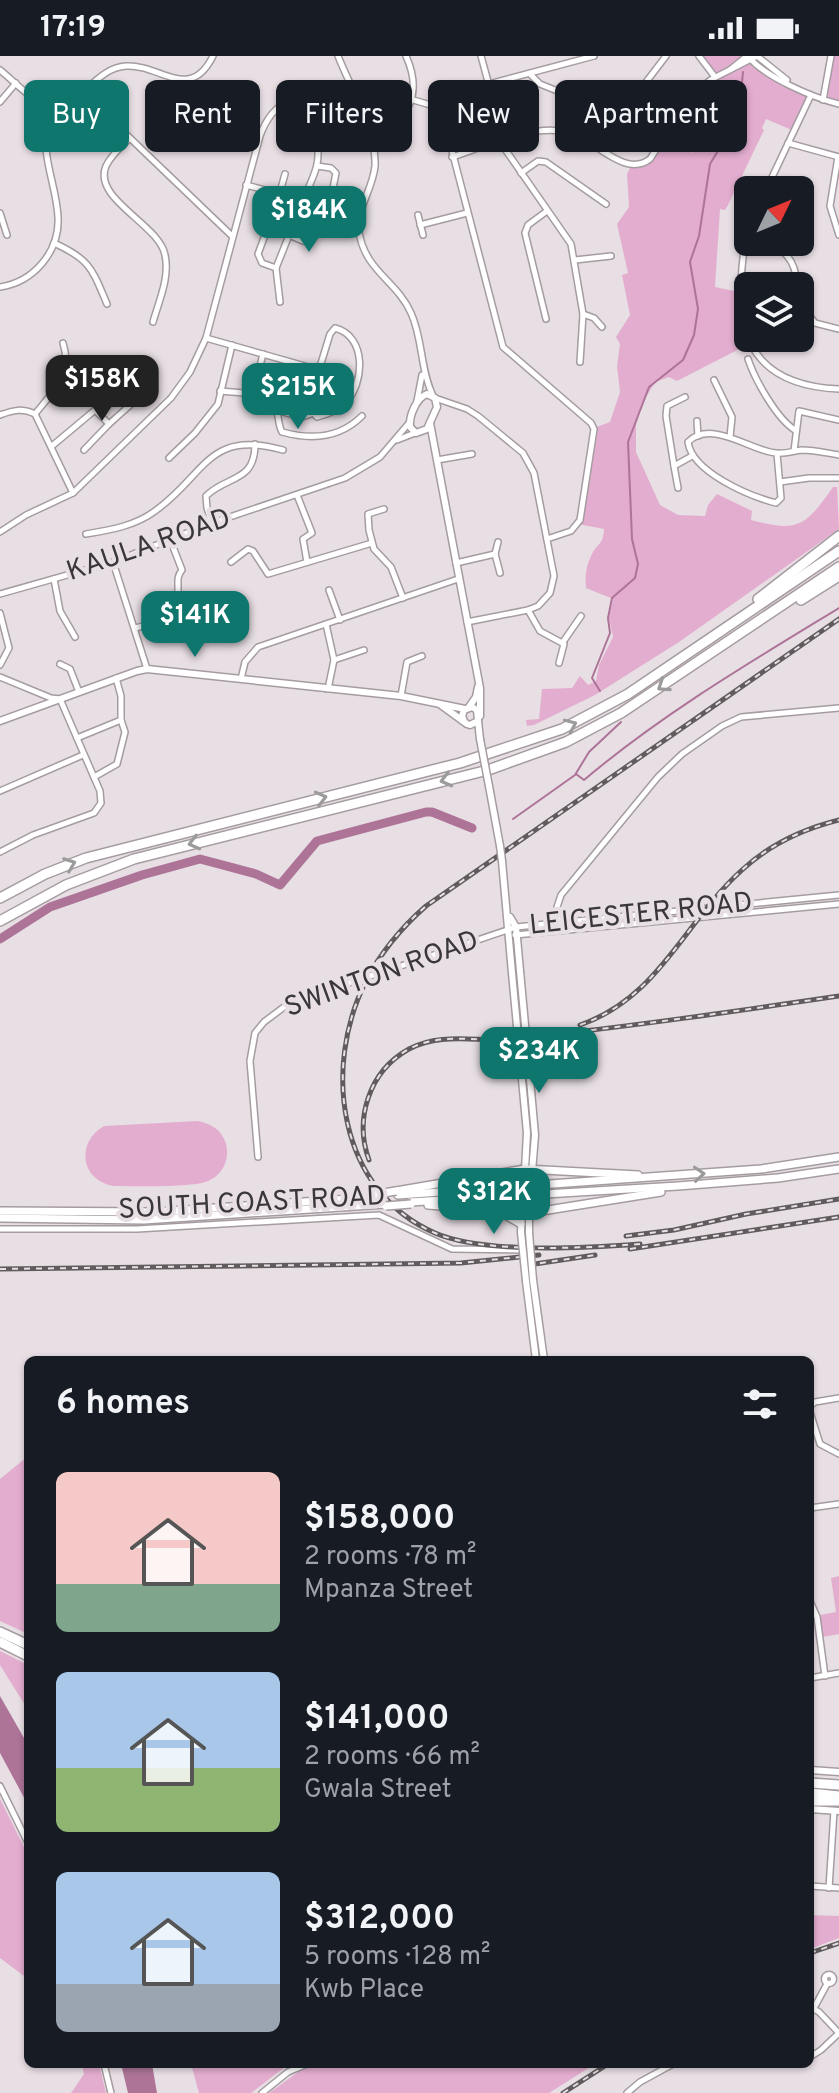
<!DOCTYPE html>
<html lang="en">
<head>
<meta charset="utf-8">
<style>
  :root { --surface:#171b24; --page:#20242c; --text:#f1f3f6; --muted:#9ea1a6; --accent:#0f766e }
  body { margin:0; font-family:Overpass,sans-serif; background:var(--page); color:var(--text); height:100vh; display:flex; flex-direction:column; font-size:30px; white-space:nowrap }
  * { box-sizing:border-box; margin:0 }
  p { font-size:26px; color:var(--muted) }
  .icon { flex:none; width:44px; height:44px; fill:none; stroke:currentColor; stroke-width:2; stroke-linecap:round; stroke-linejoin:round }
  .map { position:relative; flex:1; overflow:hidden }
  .side { position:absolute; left:24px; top:1300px; width:790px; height:712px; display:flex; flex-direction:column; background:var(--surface); border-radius:12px; box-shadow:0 2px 6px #0004 }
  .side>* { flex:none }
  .guide { position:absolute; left:24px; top:24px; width:792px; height:72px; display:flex; gap:16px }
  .needle { width:52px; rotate:47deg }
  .fabs { position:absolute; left:734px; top:120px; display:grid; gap:16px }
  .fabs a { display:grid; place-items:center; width:80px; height:80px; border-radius:12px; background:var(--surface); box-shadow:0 2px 6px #0004; font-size:40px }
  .price { position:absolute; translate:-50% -68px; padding:0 18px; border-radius:16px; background:var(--accent); color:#fff; font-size:26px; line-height:52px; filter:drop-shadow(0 2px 4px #0008) }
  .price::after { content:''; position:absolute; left:50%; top:48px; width:24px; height:18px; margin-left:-12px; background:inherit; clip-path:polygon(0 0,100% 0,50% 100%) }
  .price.on { background:#222; color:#fff }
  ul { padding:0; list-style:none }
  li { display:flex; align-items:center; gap:24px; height:200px; padding:0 32px }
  li span { display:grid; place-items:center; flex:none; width:224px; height:160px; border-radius:12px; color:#555 }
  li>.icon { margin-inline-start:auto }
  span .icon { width:96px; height:96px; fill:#fffc; stroke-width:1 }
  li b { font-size:34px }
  h2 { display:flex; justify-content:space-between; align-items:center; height:96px; padding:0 32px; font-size:34px }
  .chip { padding:0 28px; border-radius:12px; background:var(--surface); box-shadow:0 2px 6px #0004; font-size:28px; line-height:72px }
  .chip.on { background:var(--accent); color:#fff }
  .status { display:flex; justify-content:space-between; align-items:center; height:56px; padding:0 40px; background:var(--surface); direction:ltr }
  .status svg { height:22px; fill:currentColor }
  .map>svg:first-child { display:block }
  .green { fill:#e3adcf }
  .water { fill:#ad7498 }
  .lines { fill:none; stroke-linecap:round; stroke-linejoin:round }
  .stream { stroke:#ad7498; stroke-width:2 }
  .river { stroke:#ad7498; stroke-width:9 }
  .minor-casing { stroke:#a59ca2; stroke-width:8 }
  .tertiary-casing { stroke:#a59ca2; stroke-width:9 }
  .primary-casing { stroke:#a59ca2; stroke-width:10 }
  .motorway-casing { stroke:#a59ca2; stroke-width:12 }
  .minor { stroke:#fff; stroke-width:5 }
  .tertiary { stroke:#fff; stroke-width:6 }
  .primary { stroke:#fff; stroke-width:7 }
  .motorway { stroke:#fff; stroke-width:9 }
  .rail-casing { stroke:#605c5e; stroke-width:5 }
  .rail { stroke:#e8dfe4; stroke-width:2; stroke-dasharray:6; stroke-linecap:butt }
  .minor-bridge-casing { stroke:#a59ca2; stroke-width:8; stroke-linecap:butt }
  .tertiary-bridge-casing { stroke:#a59ca2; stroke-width:9; stroke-linecap:butt }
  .primary-bridge-casing { stroke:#a59ca2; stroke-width:10; stroke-linecap:butt }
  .minor-bridge { stroke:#fff; stroke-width:5 }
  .tertiary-bridge { stroke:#fff; stroke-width:6 }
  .primary-bridge { stroke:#fff; stroke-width:7 }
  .oneway { stroke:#9c9b9c }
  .labels { text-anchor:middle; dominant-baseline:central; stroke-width:8; stroke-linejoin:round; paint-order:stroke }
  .street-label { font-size:28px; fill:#3a3739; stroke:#e8dfe4 }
</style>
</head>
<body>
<div class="status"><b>17:19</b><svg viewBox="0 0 49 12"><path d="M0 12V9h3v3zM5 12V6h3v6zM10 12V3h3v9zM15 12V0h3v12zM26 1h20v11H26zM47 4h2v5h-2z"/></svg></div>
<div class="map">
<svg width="839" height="2037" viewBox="0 0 839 2037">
  <rect width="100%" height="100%" fill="#e8dfe4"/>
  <!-- green -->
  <g class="green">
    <path d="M699 0H757L793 29 811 39 794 75 766 63 762 72 764 74 728 149 725 154 720 153 715 231 739 236 740 260 749 288 677 325 669 321 655 326 641 350 636 369V396L660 449 678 459 705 460 708 449 717 438 752 455 751 464C798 477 806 470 833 431H837L839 473 679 586 595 639 534 669 527 670 526 664 539 663 542 633 572 632 580 620 588 629 596 625 599 609 613 581 609 562 613 543 586 532C585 518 586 510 592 498 598 486 603 490 604 473L578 468 594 372 610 366 620 336 617 310 620 288 616 281 630 259 622 219 628 217 617 168 629 151 627 118 631 110 647 105 662 82 692 97C702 75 715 53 698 32L715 22Z"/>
    <path d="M831 0H839V47L823 44Z"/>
    <path d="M198 1065C212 1068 222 1074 226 1088 230 1103 223 1119 208 1125 192 1132 134 1130 113 1130 80 1124 76 1086 104 1070Z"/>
    <path d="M28 1400V1578L0 1565V1423Z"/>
    <path d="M839 1520V1578L823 1581 820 1559 836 1556 831 1522Z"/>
    <path d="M0 1595 28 1609V1654L0 1609Z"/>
    <path d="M0 1743 28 1799V1923L0 1902Z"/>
    <path d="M810 1859 839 1860V1882L810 1893Z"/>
    <path d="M82 2008H99L106 2037H71L84 2018Z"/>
    <path d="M191 2008H289L251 2037H199Z"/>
    <path d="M319 2008H595L549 2037H269L301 2014Z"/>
  </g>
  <!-- water -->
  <g class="water">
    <path d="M0 1640 28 1689V1749L0 1697Z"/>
    <path d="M121 2008H152L157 2037H128Z"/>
  </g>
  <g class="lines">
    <!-- stream -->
    <g class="stream">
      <path d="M600 635 592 622 610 577 608 562 612 542 635 522 638 508 632 483 628 386 649 331 683 304 694 279 698 253 690 206 699 180 710 108 730 75 740 47 743 16"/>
      <path d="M576 718 584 724C662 658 752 605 839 552"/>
      <path d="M513 763 575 719 589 696 621 666"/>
    </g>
    <!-- river -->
    <path class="river" d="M0 883 50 851 142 819 200 803 256 818 280 829 317 785 426 756H432L472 772"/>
    <!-- minor casing -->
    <g class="minor-casing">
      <g id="minor">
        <path d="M338 0C350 30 377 78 375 110 373 133 356 153 359 176 365 215 397 225 411 257 423 283 420 313 433 340"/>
        <path d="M481 0 504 84"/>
        <path d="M699 0 715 21"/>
        <path d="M748 0C764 21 814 42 839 48"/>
        <path d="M757 0 787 24"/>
        <path d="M731 13 747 0"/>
        <path d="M0 14C14 25 33 47 51 50 80 53 94 12 126 10 160 8 190 47 213 0"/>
        <path d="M530 18 540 28 652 73"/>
        <path d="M489 28 594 0"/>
        <path d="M82 36 232 180"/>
        <path d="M410 43 434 50 444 64 503 291 591 367 594 373 580 464 571 475 547 483"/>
        <path d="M823 44 831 0"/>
        <path d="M0 46 16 27"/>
        <path d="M620 60 666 0"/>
        <path d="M366 70 400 62C418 44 415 20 406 0"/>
        <path d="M130 82C122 90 111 99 106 110 92 143 159 168 165 199 170 221 159 245 153 266"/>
        <path d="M500 86 571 188 583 258 580 306"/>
        <path d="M788 87 839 101"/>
        <path d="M452 101C487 90 530 68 567 76 594 82 624 123 650 103L691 39 712 23 757 0"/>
        <path d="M838 101 830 150 839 179"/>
        <path d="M317 110 331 112 336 117 332 137"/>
        <path d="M521 117 538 105 546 106 606 148"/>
        <path d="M246 129 303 144C311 125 323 106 316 85"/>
        <path d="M766 134 811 39"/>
        <path d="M280 136 285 118"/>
        <path d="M0 157 7 179"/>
        <path d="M418 159 423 179"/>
        <path d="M420 169 467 157"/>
        <path d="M748 176C743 192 742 209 741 225 736 295 769 330 839 333"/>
        <path d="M289 179 303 185 315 167"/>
        <path d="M759 186C784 191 796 203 797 230"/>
        <path d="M54 187C91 204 92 213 107 248"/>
        <path d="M575 204 611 200"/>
        <path d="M276 212 262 207 258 198 281 136"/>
        <path d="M0 231C34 226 60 195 58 161 57 138 48 116 46 93 44 78 47 63 48 49"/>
        <path d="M280 246 276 212 303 144"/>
        <path d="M800 247 815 267 839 273"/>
        <path d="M583 258 594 262 602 271"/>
        <path d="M546 263 525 177 528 169 547 155"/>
        <path d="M206 282 319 314 309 352 317 361C327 358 337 355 345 347 365 328 367 280 335 272L330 278 319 314"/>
        <path d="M748 303C755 324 777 363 795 374"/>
        <path d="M714 324 732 361 730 381"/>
        <path d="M220 335 244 337 256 343 271 346C281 355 276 365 282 376 311 384 340 382 362 360"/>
        <path d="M252 341 263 298"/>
        <path d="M685 341 667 350 666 360 674 410 692 400"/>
        <path d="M435 342 467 353 478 360 523 397 534 417 554 520 550 537 538 550 528 554 467 566"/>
        <path d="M417 345 422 319"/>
        <path d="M95 354 109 368 148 333"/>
        <path d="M279 355 302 361 311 358"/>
        <path d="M35 358C53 336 73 317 63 287"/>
        <path d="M0 359C14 354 22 352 35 358L73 437"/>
        <path d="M697 365 698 380"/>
        <path d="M397 384 415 377"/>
        <path d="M52 390 95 354 133 317"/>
        <path d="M84 394 109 368"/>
        <path d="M794 395 799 355 839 364"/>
        <path d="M777 398 781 442 776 447C749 440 692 416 688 386 712 362 754 397 777 397 785 398 793 395 802 394 814 394 826 397 839 399"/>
        <path d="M169 402 195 377 218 348 232 289"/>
        <path d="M437 404 472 398"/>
        <path d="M674 410 678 432"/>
        <path d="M780 426 809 422H839"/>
        <path d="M297 439 312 477 303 483 307 506"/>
        <path d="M384 453 368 458 369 474 374 493 391 511 403 542"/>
        <path d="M212 467 207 452 206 440C227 419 255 427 255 388"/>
        <path d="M0 476 26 459 73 437 171 342 190 316 206 282 260 80C279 27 315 47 354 42"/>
        <path d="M86 478C110 474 135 470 155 455 206 419 207 373 283 394"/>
        <path d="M498 486 495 498 500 517"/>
        <path d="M113 506 147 613"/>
        <path d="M231 506 248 493 253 495 268 518 372 487"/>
        <path d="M456 507 495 498"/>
        <path d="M54 523 60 555 75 581"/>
        <path d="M329 534 340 564"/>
        <path d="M0 538 113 506 212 467 345 422 380 401 409 367"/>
        <path d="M528 554 540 575 564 588 559 607"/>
        <path d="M0 557 9 592 0 609"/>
        <path d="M326 568 334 604 328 633"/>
        <path d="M135 572C161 566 178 564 178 532 178 524 177 520 182 514L170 483"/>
        <path d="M563 586 581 560"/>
        <path d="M334 604 364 594"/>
        <path d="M60 608 70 613 79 636"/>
        <path d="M0 621 51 642 60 643 100 735 101 747 94 757 33 779 0 796"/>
        <path d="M241 623 245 606 258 591 458 523"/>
        <path d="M401 640 407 606 422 600"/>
        <path d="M77 682 121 664V640L116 622"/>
        <path d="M94 721 117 708 125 676 121 664"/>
        <path d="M0 735 83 699"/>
        <path d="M558 874 557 851 561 839 658 721 682 698 722 670 741 661 839 652"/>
        <path d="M515 879 839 848"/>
        <path d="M389 914 516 871 839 839"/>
        <path d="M258 1101 250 1005 255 977 264 966 284 951 357 924"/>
        <path d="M0 1173H137L379 1159 452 1193 524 1194"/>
        <path d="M810 1350 815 1346 839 1342"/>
        <path d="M810 1356 820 1388 839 1398"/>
        <path d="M810 1452 839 1448"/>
        <path d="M810 1545 817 1561 825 1620"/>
        <path d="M810 1622 839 1617"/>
        <path d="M0 1730 28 1787"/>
        <path d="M810 1830 839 1832"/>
        <path d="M829 1832 834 1755"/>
        <circle cx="829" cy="1923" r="4.5"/>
        <path d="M810 1951 819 1956 839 1977"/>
        <path d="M814 1952 827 1928"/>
        <path d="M810 2001 821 1994 839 1977"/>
        <path d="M104 2008 111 2037"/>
        <path d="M262 2037 288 2016 307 2008"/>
        <path d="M627 2037 640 2026 673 2008"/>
      </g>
    </g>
    <!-- tertiary casing -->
    <g class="tertiary-casing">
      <g id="tertiary">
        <path d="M427 338 435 342 437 351 427 373 416 377 410 371C409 360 416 342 427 338Z"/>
        <path d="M430 367 480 632V660"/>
        <path d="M441 649 467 668 470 669 478 665 477 654 472 651 464 654 462 660 464 665"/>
        <path d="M469 651 476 641 478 631"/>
        <path d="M0 665 137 615 147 613 401 640 465 653"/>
        <path d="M478 665 480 683"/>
        <path d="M489 730 500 790"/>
        <path d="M502 805 512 917"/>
        <path d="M510 861 516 871 520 915"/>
        <path d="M528 1001 535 1079 532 1116"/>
        <path d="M520 1002 527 1077 525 1114"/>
        <path d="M521 1176 522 1152"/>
        <path d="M529 1177V1152"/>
        <path d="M533 1224 544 1304"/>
        <path d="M526 1225 536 1304"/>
        <path d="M810 1714 839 1716"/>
        <path d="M810 1753 839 1755"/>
      </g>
    </g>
    <!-- primary casing -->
    <g class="primary-casing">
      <g id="primary">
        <path d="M396 1135 525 1113 638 1119"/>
        <path d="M398 1139 761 1113 839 1101"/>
        <path d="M410 1146 678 1130 778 1122 839 1113"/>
        <path d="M428 1149 529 1157 661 1136"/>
        <path d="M0 1155 154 1156 380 1141"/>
        <path d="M502 1157 521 1168"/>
        <path d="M0 1162 144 1164 386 1148"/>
      </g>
    </g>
    <!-- motorway casing -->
    <g class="motorway-casing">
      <g id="motorway">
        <path d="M758 543 839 480"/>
        <path d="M801 544 839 520"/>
        <path d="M0 842 45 818 86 802 460 707 562 673 628 638 839 495"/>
        <path d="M0 865 66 829 134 803 488 714 566 686 621 657 839 511"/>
        <path d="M0 1576 28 1589"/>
        <path d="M0 1586 28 1600"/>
        <path d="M810 1727 839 1729"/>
        <path d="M810 1737 839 1740"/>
        <path d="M810 1745H839"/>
      </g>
    </g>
    <!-- minor -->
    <use href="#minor" class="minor"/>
    <!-- tertiary -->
    <use href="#tertiary" class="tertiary"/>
    <!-- primary -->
    <use href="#primary" class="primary"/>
    <!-- motorway -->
    <use href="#motorway" class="motorway"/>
    <!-- rail casing -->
    <g class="rail-casing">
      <g id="rail">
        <path d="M580 969C660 941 683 867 742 814 769 789 803 773 839 764"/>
        <path d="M369 1104C354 1063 369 1015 409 993 441 976 476 986 511 983 621 972 730 956 839 940"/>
        <path d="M626 1180 674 1174 746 1158 839 1143"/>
        <path d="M640 1188C585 1192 484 1198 435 1177 338 1135 322 1012 366 925 381 896 401 872 426 850L839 563"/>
        <path d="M630 1193 839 1161"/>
        <path d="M528 1209 595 1199"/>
        <path d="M0 1213 461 1207 539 1199"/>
        <path d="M810 1897 839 1887"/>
        <path d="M563 2037 608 2008"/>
      </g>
    </g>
    <!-- rail -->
    <use href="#rail" class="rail"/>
    <!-- minor-bridge casing -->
    <g class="minor-bridge-casing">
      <path id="minor-bridge" d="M357 924 389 914"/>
    </g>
    <!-- tertiary-bridge casing -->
    <g class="tertiary-bridge-casing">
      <g id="tertiary-bridge">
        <path d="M480 683 489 730"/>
        <path d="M500 790 502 805"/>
        <path d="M520 915 528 1001"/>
        <path d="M512 917 520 1002"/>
        <path d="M529 1151 531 1119"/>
        <path d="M522 1152 525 1119"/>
        <path d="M521 1176 526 1225"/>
        <path d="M529 1177 533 1224"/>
      </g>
    </g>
    <!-- primary-bridge casing -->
    <g class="primary-bridge-casing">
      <g id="primary-bridge">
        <path d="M377 1138 396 1135"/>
        <path d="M386 1150 411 1148"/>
      </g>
    </g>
    <!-- minor-bridge -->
    <use href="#minor-bridge" class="minor-bridge"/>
    <!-- tertiary-bridge -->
    <use href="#tertiary-bridge" class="tertiary-bridge"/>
    <!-- primary-bridge -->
    <use href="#primary-bridge" class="primary-bridge"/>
  </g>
  <!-- one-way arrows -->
  <defs><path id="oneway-chevron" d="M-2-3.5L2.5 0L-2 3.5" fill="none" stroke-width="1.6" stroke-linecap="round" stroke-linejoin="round" transform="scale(2)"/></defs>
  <g class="oneway">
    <use href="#oneway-chevron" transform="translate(663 630) rotate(146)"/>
    <use href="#oneway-chevron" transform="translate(571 669) rotate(-24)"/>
    <use href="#oneway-chevron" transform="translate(446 724) rotate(166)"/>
    <use href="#oneway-chevron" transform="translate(321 742) rotate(-14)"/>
    <use href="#oneway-chevron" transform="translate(194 787) rotate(166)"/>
    <use href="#oneway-chevron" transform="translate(70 808) rotate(-21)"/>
    <use href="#oneway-chevron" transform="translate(699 1118) rotate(-4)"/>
  </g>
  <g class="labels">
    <!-- street labels -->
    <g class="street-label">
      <text transform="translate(149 490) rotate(-19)">KAULA ROAD</text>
      <text transform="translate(641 859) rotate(-6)">LEICESTER ROAD</text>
      <text transform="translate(382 919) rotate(-20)">SWINTON ROAD</text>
      <text transform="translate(252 1148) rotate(-3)">SOUTH COAST ROAD</text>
    </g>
  </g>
</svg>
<div class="fabs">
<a><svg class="needle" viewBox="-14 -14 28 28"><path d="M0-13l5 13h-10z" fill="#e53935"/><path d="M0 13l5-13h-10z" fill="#9ea1a6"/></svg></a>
<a><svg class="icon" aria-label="layers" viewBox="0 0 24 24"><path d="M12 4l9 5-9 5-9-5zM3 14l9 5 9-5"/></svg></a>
</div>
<b class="price" style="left:309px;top:198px">$184K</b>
<b class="price on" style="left:102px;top:367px">$158K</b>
<b class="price" style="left:298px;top:375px">$215K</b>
<b class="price" style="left:195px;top:603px">$141K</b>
<b class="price" style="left:539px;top:1039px">$234K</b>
<b class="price" style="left:494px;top:1180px">$312K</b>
<div class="guide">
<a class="chip on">Buy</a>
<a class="chip">Rent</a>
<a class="chip">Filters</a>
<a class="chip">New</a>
<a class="chip">Apartment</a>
</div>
<section class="side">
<h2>6 homes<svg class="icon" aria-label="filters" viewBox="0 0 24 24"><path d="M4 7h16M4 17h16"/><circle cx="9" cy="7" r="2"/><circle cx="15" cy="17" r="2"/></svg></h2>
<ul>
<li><span style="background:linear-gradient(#f6c9c9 70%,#7fa58c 0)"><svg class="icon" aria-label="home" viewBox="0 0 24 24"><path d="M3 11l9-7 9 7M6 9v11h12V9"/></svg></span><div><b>$158,000</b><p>2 rooms · 78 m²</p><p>Mpanza Street</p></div></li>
<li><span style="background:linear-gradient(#a9c7e8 60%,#8fb573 0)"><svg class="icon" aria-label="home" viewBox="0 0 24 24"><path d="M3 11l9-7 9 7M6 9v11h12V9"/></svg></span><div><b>$141,000</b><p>2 rooms · 66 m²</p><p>Gwala Street</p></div></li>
<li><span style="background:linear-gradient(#a9c7e8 70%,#9aa5b1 0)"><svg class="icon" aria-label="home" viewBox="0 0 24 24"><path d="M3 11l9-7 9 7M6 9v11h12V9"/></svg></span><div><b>$312,000</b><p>5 rooms · 128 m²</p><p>Kwb Place</p></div></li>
</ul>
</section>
</div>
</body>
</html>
